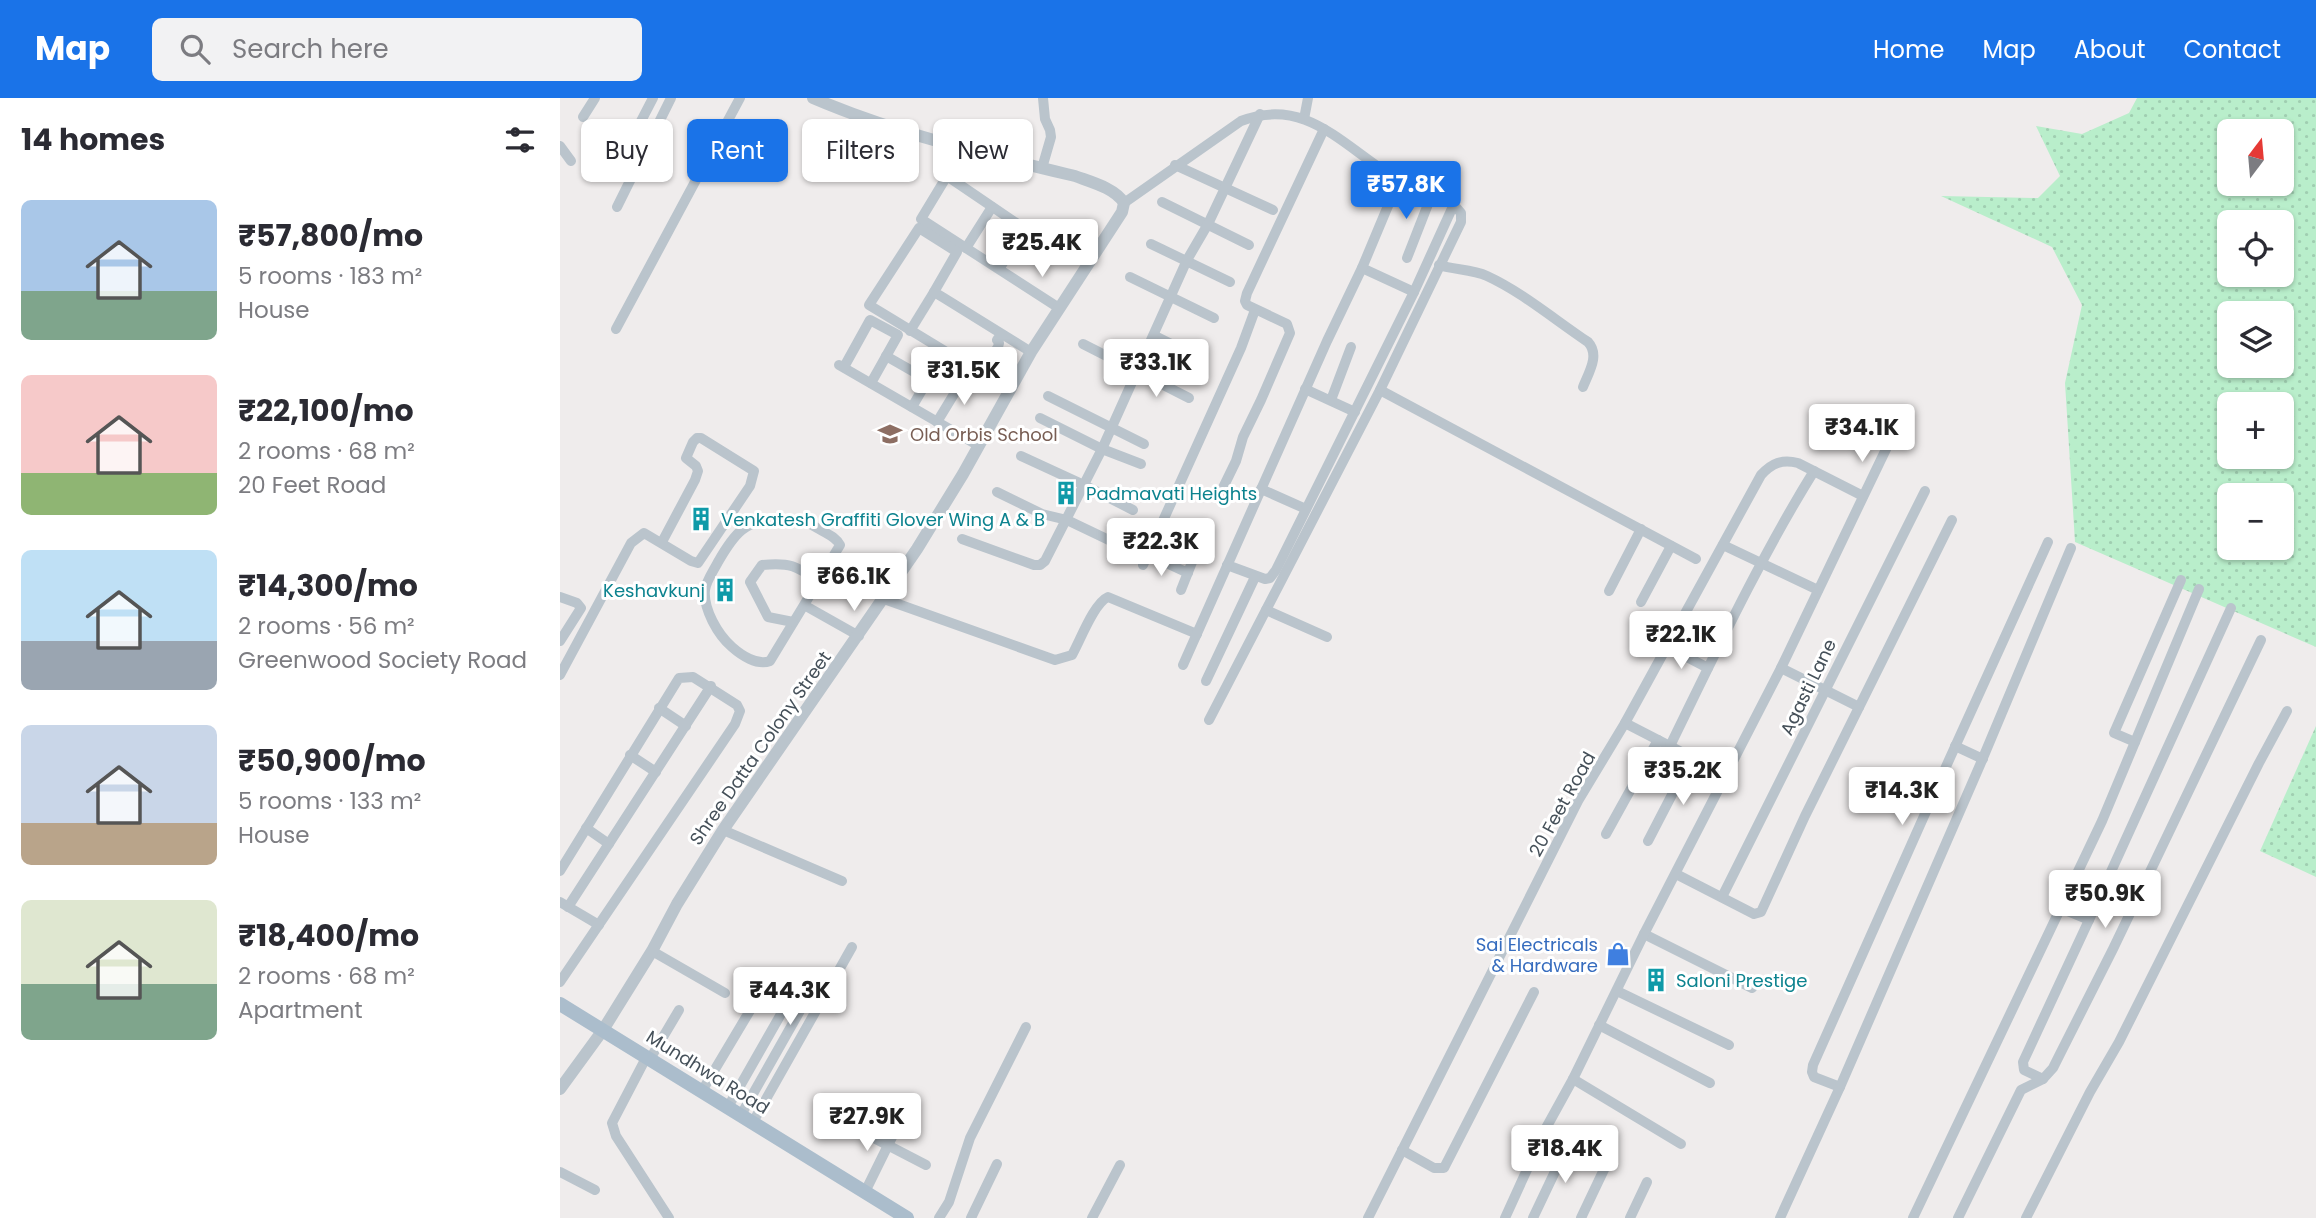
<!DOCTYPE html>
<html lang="en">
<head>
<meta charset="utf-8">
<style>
  :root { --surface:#fff; --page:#f2f2f3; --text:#2b2b33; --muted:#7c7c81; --accent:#1a73e8 }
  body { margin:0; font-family:Poppins,sans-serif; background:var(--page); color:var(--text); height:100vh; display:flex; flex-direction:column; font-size:26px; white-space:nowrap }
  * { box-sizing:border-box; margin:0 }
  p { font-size:23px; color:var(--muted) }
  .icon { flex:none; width:38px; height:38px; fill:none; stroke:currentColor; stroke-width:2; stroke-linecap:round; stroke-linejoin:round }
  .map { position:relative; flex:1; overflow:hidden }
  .panel { display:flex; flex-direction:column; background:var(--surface); width:560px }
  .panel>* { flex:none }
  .hud { position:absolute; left:21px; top:21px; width:665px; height:63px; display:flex; gap:14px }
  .needle { width:46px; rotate:16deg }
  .buttons { position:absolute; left:1657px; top:21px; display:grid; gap:14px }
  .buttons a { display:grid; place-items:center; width:77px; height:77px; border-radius:10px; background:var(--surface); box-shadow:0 2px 5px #0004; font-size:35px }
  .price { position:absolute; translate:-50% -60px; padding:0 16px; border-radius:7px; background:#fff; color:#222; font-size:23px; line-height:46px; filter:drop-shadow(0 2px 4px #0008) }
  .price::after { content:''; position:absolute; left:50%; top:42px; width:21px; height:16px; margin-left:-10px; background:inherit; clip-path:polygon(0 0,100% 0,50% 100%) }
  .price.current { background:var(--accent); color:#fff }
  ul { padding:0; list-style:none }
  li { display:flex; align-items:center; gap:21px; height:175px; padding:0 21px }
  li span { display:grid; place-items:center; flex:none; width:196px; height:140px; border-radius:10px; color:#555 }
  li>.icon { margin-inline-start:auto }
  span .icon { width:84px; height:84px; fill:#fffc; stroke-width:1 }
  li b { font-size:30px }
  h2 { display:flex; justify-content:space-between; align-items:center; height:84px; padding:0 21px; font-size:30px }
  .pill { padding:0 24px; border-radius:10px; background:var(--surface); box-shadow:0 2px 5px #0004; font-size:24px; line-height:63px }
  .pill.current { background:var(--accent); color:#fff }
  header { display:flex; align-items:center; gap:42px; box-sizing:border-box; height:98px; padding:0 35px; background:var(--accent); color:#fff }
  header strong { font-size:33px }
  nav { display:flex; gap:38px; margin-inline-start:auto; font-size:24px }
  .search { width:490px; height:63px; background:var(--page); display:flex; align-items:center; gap:18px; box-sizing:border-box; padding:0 24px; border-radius:10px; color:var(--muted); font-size:26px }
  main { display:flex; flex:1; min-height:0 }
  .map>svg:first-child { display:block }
  .grass { fill:url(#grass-dots); fill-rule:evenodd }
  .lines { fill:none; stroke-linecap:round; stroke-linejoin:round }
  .minor { stroke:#bac4cc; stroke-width:10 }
  .tertiary { stroke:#bac4cc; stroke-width:12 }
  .primary { stroke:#abbdcc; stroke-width:14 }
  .labels { text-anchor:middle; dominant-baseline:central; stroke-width:6; stroke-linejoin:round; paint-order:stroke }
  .education-label { font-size:18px; fill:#785e54; stroke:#fff; text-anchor:start }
  .culture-label { font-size:18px; fill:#0d838f; stroke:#fff; text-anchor:start }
  .street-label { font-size:18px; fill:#455059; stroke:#fff }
  .shop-label { font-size:18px; fill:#366cbe; stroke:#fff; text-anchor:end }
</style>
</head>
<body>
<header>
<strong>Map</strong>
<div class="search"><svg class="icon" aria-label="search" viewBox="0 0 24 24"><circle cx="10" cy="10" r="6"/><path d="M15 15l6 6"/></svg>Search here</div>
<nav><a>Home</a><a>Map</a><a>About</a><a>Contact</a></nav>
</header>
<main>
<section class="panel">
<h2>14 homes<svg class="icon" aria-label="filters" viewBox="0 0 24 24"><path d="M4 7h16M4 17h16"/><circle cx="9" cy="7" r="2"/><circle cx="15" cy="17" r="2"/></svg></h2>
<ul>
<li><span style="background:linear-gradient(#a9c7e8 65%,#7fa58c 0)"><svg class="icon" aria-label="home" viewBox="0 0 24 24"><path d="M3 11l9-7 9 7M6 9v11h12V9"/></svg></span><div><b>₹57,800/mo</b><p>5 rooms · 183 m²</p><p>House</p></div></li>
<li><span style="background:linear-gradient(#f6c9c9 70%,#8fb573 0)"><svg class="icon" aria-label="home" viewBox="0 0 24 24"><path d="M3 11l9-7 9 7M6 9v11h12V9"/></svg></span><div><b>₹22,100/mo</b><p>2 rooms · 68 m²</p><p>20 Feet Road</p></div></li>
<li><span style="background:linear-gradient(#bfe0f5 65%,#9aa5b1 0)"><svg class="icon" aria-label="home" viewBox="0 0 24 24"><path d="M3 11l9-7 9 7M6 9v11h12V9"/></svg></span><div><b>₹14,300/mo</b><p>2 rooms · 56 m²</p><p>Greenwood Society Road</p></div></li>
<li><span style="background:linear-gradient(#c9d6e8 70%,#b9a48a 0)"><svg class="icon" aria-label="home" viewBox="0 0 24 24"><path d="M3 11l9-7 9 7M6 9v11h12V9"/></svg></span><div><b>₹50,900/mo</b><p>5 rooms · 133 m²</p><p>House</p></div></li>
<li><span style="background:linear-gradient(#dfe7d0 60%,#7fa58c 0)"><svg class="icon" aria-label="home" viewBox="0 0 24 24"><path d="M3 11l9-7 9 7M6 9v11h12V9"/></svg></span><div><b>₹18,400/mo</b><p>2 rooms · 68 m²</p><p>Apartment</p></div></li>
</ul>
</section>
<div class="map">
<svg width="1756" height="1120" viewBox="0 0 1756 1120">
  <defs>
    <pattern id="grass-dots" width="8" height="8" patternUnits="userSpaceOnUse" patternTransform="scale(1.75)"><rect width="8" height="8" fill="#b9eecb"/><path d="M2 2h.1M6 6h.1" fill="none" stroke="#a0ceb1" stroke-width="1.8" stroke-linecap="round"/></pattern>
  </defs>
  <rect width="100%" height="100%" fill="#efecec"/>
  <!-- grass -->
  <g class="grass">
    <path d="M1577 0H1756V549L1515 444 1505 285 1522 207 1492 149 1381 98 1478 100 1500 78 1476 28 1522 36 1569 15ZM1670 33H1722V86H1670ZM1670 124H1722V177H1670ZM1670 215H1722V268H1670ZM1670 306H1722V359H1670ZM1670 397H1722V450H1670Z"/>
    <path d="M1756 628V779L1700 753Z"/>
  </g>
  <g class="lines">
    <!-- minor -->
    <g class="minor">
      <path d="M23 19 35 0"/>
      <path d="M744 21 748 0"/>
      <path d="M79 27 93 0"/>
      <path d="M0 48 11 63"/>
      <path d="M615 67 713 112"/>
      <path d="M482 70 491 39 490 32 485 21 483 0"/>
      <path d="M602 104 689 147"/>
      <path d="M564 105 681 23C738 1 773 37 817 68 824 74 831 80 839 84 860 95 886 95 901 115V124L820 292 649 622"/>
      <path d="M57 109 111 0"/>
      <path d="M591 146 670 184"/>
      <path d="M406 150 432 109"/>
      <path d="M847 160 872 96"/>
      <path d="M879 167C894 172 912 171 927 178 962 194 995 222 1028 244 1040 257 1029 274 1023 289"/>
      <path d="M802 170 854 194"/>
      <path d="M439 171 465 131 387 78 361 121 499 210"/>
      <path d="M570 179 654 220"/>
      <path d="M56 231 180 0"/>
      <path d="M350 233 374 194"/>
      <path d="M441 236 437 242 439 245 438 249 421 275 309 207 359 130 397 154 374 194 384 200 471 254"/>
      <path d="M595 238 633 257"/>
      <path d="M523 246 629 300"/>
      <path d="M326 258 368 282"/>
      <path d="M279 267 419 348"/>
      <path d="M284 269 310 222 338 237 311 285"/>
      <path d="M745 291 795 314"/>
      <path d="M820 292 1136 461"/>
      <path d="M488 298 584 346"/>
      <path d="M771 302 791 249"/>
      <path d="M352 309 379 263 405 278 377 324"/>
      <path d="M480 320 542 351 581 366"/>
      <path d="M461 358 524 387 573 412"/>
      <path d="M701 391 746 411"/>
      <path d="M437 394 482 416 507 422 553 444"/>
      <path d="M659 398 676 363 683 339 701 302 730 235 727 226 687 207 685 203 687 195 764 31"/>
      <path d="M602 426 641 442"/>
      <path d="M402 441 474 467H480L485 463 542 351 627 162 648 126 700 16"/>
      <path d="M1163 447 1258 492"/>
      <path d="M587 456 628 475"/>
      <path d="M583 467 681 250 695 212"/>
      <path d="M667 467 705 481 710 480 716 472 854 194 894 106"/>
      <path d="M621 492 644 434"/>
      <path d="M1049 493 1081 431"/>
      <path d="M0 499 17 505 21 510 0 543"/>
      <path d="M324 501 495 562 512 557C520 543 534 505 548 499L637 536"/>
      <path d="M1081 504 1111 448"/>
      <path d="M244 507 210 563C197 568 181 557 172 549 158 537 143 511 145 492 146 483 154 472 158 464 174 436 185 421 219 421 235 421 246 423 259 431 267 436 276 439 280 447L244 507 299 538"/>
      <path d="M706 512 767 539"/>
      <path d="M233 524 208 519 190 484 202 467C230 464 236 468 259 483"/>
      <path d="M1108 549 1148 570"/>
      <path d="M623 567 767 243 802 170 838 84"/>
      <path d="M1221 570 1299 609"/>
      <path d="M0 577 71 445 84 435 131 463 138 465 190 388 194 373 141 340H137L133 344 126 360 136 368 138 373 135 382 102 444"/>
      <path d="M646 583 695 479"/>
      <path d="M99 610 126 628"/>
      <path d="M1065 625 1166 677"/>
      <path d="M1575 644 1554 635 1621 482"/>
      <path d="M1110 648C1155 556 1200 460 1254 373"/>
      <path d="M1395 648 1423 661"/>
      <path d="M70 657 96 674"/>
      <path d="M26 730 49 746"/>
      <path d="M163 732 282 783"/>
      <path d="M1046 736 1098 642"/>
      <path d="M1088 743 1131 660"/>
      <path d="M0 773 119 580 133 579 177 607 180 613 175 626 0 884"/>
      <path d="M1116 776 1194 816 1201 814 1245 718 1392 422"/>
      <path d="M1162 799 1365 393"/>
      <path d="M0 804 39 827"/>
      <path d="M8 809 151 588"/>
      <path d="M1500 810 1529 822 1671 510"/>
      <path d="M1084 836 1192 890"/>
      <path d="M92 853 165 895"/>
      <path d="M1057 893 1169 947"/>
      <path d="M1039 927 1150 985"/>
      <path d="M87 958 52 1025 56 1038 109 1120"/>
      <path d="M90 961 119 912"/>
      <path d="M1013 981 1121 1046"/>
      <path d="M1483 981 1464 972 1463 964 1529 822"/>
      <path d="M1280 989 1254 979 1252 974 1253 967 1389 662 1488 444"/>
      <path d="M142 993 207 884"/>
      <path d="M168 1009 237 888"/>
      <path d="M181 1017 250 895"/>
      <path d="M193 1024 292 849"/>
      <path d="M285 1025 366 1067"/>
      <path d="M842 1052 874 1070H884L974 894"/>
      <path d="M0 1074 35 1092"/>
      <path d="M305 1094 337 1029"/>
      <path d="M379 1120 389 1104 410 1040 466 929"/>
      <path d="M411 1120 437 1066"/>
      <path d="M532 1120 560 1067"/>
      <path d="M808 1120 1018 703 1065 625 1201 377C1212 365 1222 361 1238 365L1303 398"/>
      <path d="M945 1120 986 1030 1013 981 1084 836 1221 570 1328 347"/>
      <path d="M973 1120 1010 1042"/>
      <path d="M1021 1120 1049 1061"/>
      <path d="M1070 1120 1087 1084"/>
      <path d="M1220 1120 1280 989 1420 667 1511 450"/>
      <path d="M1353 1120 1542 723 1639 491"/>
      <path d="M1398 1120 1461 992 1483 981 1493 970 1501 954 1553 851 1701 542"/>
      <path d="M1466 1120 1530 994 1559 944 1699 665 1727 613"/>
    </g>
    <!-- tertiary -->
    <path class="tertiary" d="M0 991 43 932 92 853 117 806 163 732 357 451 403 376 471 254 562 114 564 105C555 90 531 84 515 78 427 57 337 36 253 0"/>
    <!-- primary -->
    <path class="primary" d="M0 906 347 1120"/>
  </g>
  <!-- icons -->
  <defs>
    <g id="school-bare" transform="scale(1.89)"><path d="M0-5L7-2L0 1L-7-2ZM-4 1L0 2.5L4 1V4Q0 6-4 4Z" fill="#8d6e63" stroke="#fff" stroke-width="2.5" paint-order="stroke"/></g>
    <g id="building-bare" transform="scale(1.89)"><path d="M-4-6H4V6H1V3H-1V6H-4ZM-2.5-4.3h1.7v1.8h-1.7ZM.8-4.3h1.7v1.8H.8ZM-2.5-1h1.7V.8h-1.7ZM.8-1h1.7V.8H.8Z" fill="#0f9aa8" stroke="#fff" stroke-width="2.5" paint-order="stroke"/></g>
    <g id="shop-bare" transform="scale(1.89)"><path d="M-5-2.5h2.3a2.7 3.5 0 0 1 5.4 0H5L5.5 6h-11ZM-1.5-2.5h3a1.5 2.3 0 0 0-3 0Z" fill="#3f7fe0" stroke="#fff" stroke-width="2.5" paint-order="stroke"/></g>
  </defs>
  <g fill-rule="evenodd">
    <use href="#school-bare" x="330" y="336"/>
    <use href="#building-bare" x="506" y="395"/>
    <use href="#building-bare" x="141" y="421"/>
    <use href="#building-bare" x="165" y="492"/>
    <use href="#shop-bare" x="1058" y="856"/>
    <use href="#building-bare" x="1096" y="882"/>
  </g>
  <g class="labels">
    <!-- education labels -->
    <g class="education-label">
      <text x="350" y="336">Old Orbis School</text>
    </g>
    <!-- culture labels -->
    <g class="culture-label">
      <text x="526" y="395">Padmavati Heights</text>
      <text x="161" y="421">Venkatesh Graffiti Glover Wing A &amp; B</text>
      <text x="145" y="492" text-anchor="end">Keshavkunj</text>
      <text x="1116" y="882">Saloni Prestige</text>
    </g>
    <!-- street labels -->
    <g class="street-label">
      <text transform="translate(1248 589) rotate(-64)">Agasti Lane</text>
      <text transform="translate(200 650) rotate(-55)">Shree Datta Colony Street</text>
      <text transform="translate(1002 706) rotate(-61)">20 Feet Road</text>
      <text transform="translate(148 974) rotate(32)">Mundhwa Road</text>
    </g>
    <!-- shop labels -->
    <g class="shop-label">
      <text x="1038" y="846">Sai Electricals<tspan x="1038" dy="21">&amp; Hardware</tspan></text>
    </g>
  </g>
</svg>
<div class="buttons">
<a><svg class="needle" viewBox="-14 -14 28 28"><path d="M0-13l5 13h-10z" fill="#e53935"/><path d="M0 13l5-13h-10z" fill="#7c7c81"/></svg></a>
<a><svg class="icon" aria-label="locate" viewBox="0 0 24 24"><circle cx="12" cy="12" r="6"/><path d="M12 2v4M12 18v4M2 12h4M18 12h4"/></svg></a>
<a><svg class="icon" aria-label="layers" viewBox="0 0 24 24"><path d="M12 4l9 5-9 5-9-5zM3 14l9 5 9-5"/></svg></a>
<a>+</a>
<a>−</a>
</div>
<b class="price current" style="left:846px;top:123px">₹57.8K</b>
<b class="price" style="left:482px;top:181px">₹25.4K</b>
<b class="price" style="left:596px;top:301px">₹33.1K</b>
<b class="price" style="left:404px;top:309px">₹31.5K</b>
<b class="price" style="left:1302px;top:366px">₹34.1K</b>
<b class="price" style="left:601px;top:480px">₹22.3K</b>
<b class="price" style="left:294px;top:515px">₹66.1K</b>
<b class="price" style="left:1121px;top:573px">₹22.1K</b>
<b class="price" style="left:1123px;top:709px">₹35.2K</b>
<b class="price" style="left:1342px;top:729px">₹14.3K</b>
<b class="price" style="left:1545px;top:832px">₹50.9K</b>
<b class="price" style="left:230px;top:929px">₹44.3K</b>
<b class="price" style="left:307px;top:1055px">₹27.9K</b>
<b class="price" style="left:1005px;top:1087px">₹18.4K</b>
<div class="hud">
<a class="pill">Buy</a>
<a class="pill current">Rent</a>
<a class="pill">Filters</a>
<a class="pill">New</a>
</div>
</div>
</main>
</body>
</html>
